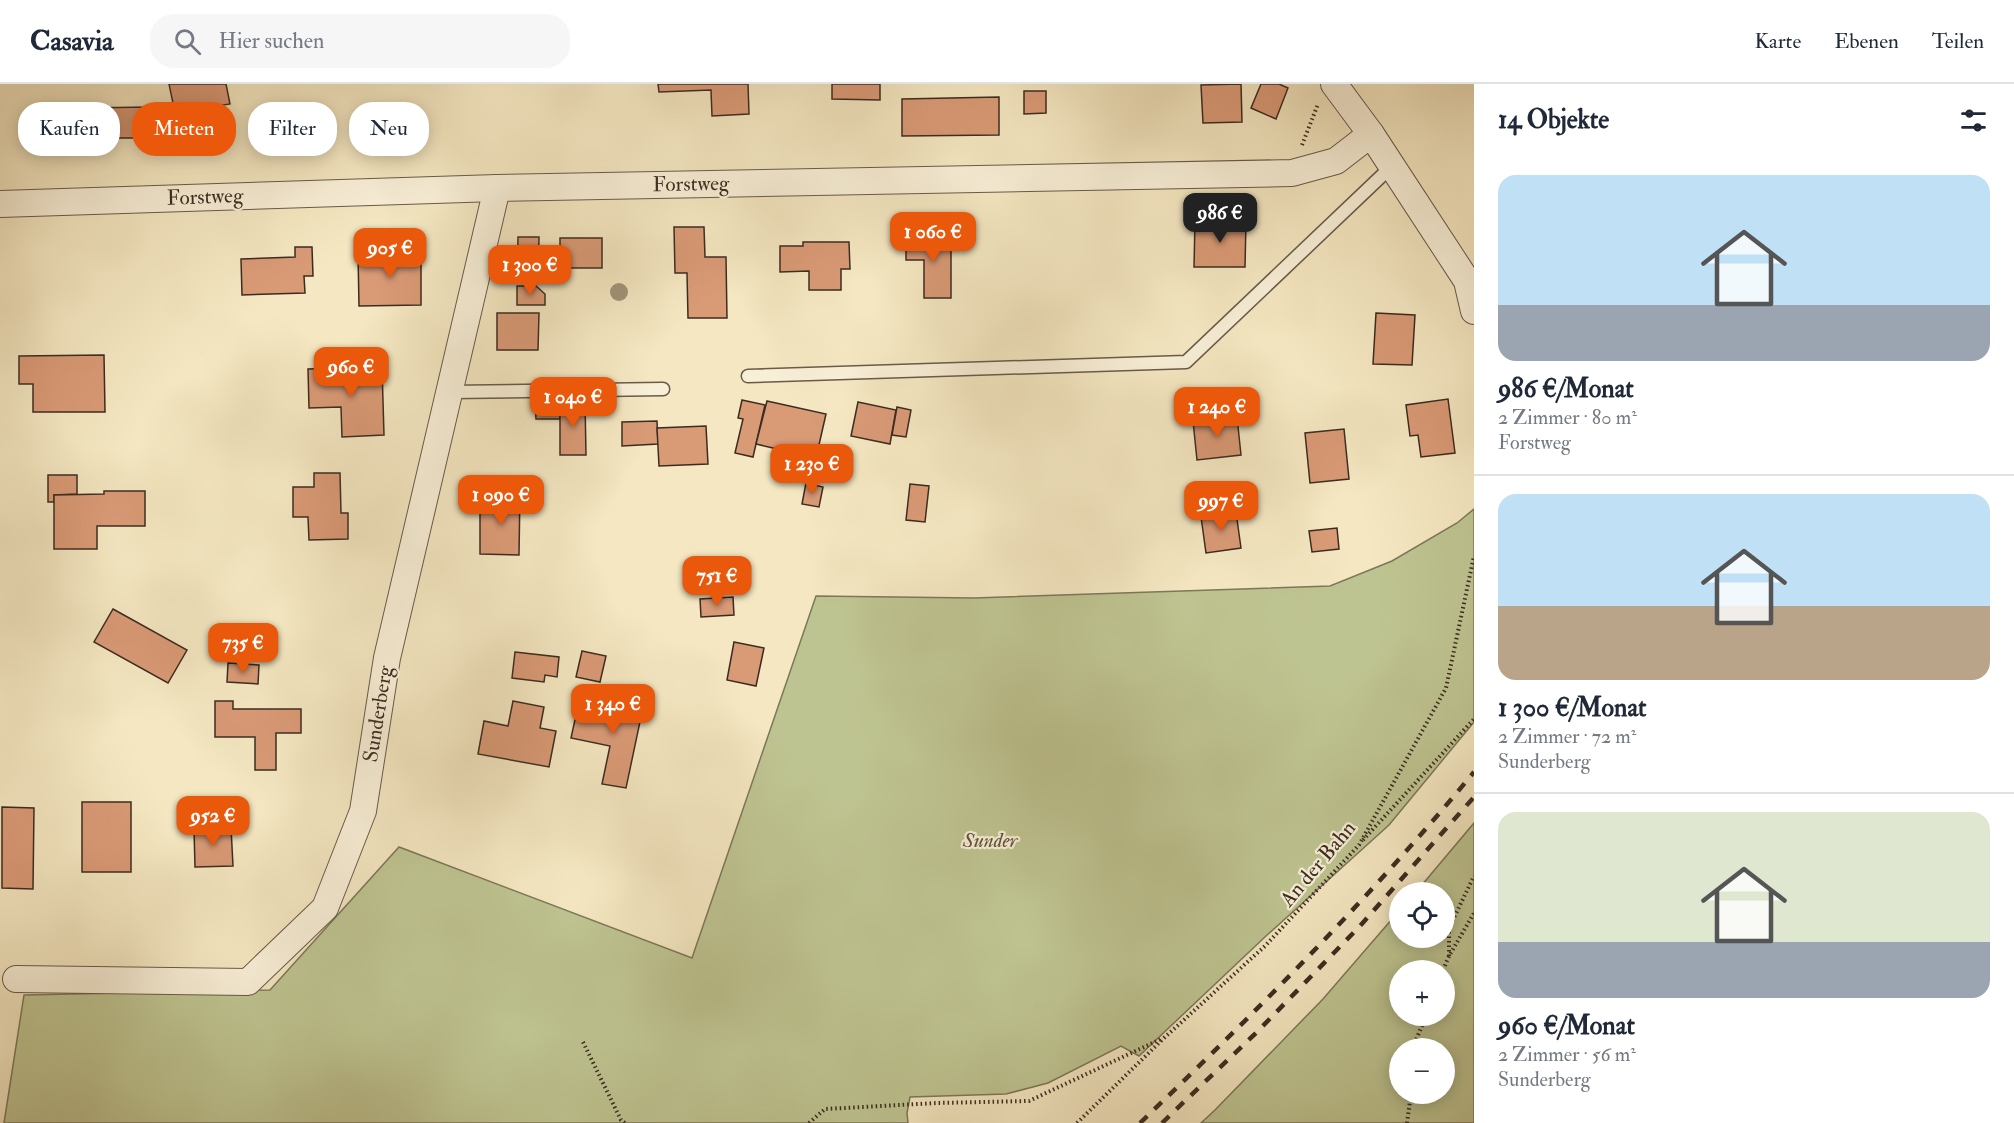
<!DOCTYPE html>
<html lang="de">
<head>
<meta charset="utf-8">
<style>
  :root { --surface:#fff; --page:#f6f6f7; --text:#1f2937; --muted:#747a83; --line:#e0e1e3; --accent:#ea580c }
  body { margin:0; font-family:"IM FELL Double Pica",serif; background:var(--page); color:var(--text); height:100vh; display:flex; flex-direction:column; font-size:22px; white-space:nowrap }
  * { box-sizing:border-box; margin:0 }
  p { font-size:20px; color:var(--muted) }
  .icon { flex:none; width:33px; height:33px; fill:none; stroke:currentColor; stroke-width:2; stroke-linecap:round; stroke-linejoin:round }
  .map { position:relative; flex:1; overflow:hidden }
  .side { display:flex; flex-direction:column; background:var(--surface); width:540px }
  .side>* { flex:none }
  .banner { position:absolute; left:18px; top:18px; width:570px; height:54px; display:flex; gap:12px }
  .buttons { position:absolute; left:1389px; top:798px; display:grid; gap:12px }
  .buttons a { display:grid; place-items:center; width:66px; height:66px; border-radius:50%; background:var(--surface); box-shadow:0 3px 15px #0003; font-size:30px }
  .price { position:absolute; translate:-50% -51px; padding:0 14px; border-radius:12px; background:var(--accent); color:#fff; font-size:20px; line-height:39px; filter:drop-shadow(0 2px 3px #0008) }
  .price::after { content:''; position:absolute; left:50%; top:36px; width:18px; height:14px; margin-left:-9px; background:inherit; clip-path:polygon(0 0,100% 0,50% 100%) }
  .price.active { background:#222; color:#fff }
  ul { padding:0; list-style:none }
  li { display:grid; align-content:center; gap:12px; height:318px; padding:0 24px }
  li+li { border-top:2px solid var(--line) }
  li span { display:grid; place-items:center; height:186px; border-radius:18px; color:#555 }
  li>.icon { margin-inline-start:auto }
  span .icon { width:108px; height:108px; fill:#fffc; stroke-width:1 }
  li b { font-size:26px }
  h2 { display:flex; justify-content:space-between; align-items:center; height:72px; padding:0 24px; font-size:26px }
  .tag { padding:0 21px; border-radius:24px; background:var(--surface); box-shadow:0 3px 15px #0003; font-size:21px; line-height:54px }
  .tag.active { background:var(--accent); color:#fff }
  header { display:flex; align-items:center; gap:36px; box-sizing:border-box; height:84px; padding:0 30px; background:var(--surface); border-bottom:2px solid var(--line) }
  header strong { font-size:28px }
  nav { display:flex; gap:33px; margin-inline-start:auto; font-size:21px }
  .search { width:420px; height:54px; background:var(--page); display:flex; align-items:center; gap:15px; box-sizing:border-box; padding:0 21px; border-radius:24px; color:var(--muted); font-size:22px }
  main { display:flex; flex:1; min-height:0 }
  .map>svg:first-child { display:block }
  .green { fill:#bec491; stroke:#7c785a; stroke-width:1.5; fill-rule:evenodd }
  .water { fill:#9dbfb8; stroke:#76847c; stroke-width:1.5 }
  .building { fill:#d99a76; stroke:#3b2c22; stroke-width:1.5 }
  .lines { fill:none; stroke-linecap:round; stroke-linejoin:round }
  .lane-casing { stroke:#695b4a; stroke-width:15 }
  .street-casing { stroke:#695b4a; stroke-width:28 }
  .path { stroke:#3b2c22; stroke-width:4; stroke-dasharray:1.5 3; stroke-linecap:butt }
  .lane { stroke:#f8efd7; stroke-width:12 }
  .street { stroke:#f8efd7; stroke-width:26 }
  .rail { stroke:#3b2c22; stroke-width:4.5; stroke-dasharray:10 10; stroke-linecap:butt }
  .tree { fill:#a09579 }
  .labels { text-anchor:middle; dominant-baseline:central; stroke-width:4.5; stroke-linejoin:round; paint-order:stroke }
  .street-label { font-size:21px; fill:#3b2c22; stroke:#f8efd7 }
  .park-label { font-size:21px; font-style:italic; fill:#5c523e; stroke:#f8efd7 }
</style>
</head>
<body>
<header>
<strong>Casavia</strong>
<div class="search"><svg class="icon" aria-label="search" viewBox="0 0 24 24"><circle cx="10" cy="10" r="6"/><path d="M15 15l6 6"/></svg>Hier suchen</div>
<nav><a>Karte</a><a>Ebenen</a><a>Teilen</a></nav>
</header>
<main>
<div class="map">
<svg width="1474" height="1039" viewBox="0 0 1474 1039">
  <rect width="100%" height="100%" fill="#f4e7c1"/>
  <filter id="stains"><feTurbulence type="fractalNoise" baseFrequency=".00333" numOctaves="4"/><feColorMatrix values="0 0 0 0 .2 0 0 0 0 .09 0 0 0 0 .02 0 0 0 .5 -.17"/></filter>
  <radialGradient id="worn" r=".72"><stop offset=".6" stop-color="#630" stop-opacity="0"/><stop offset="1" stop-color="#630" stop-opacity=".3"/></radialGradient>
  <!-- green -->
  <g class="green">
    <path d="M1474 425V638L1389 741 1266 852 1139 972 1121 962 1048 999 1006 1010 910 1013 907 1029 908 1039H4L24 911 270 906 399 763 692 874 816 512 974 514 1330 502 1392 477 1457 439Z"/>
    <path d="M1474 739V1039H1201L1215 1026 1323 915 1399 827 1400 854H1444V808H1416ZM1444 886V932H1400V886ZM1444 964V1010H1400V964Z"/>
  </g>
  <!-- water -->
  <path class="water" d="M1225 402 1228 421 1199 426 1195 407Z"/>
  <!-- building -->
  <g class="building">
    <path d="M169 0H226L230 20 175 29Z"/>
    <path d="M658 0H748L749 30 712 32 711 6 659 8Z"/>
    <path d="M832 0H880V16L832 15Z"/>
    <path d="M1241 0 1242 38 1203 39 1201 1Z"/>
    <path d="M1261 0H1279L1288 4 1276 35 1251 24Z"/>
    <path d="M1024 7H1046V29L1024 30Z"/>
    <path d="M999 13V51L902 52V15Z"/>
    <path d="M150 23V54H84V24Z"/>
    <path d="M1195 137 1246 138 1245 183H1194Z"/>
    <path d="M674 143H704L705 173H726L727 234H688L687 189H675Z"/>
    <path d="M906 152H951V214H924V176H906Z"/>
    <path d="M518 153H539L538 197H517Z"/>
    <rect x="560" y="154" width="42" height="30"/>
    <path d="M803 158H849L850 185H841V206H809V187L780 188V162H803Z"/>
    <path d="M295 163H312L313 192H304L305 209 242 211 241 175 295 173Z"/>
    <path d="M421 168V221L359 222 358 169Z"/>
    <path d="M517 202H536L545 210V221H517Z"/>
    <path d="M497 229H539L538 266H497Z"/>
    <path d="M1376 229 1415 231 1412 281 1373 280Z"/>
    <path d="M104 271 105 328H33V300H19V272Z"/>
    <path d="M382 283 384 351 342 353 341 323 309 324 308 285Z"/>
    <path d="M1448 315 1455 369 1421 373 1418 351 1410 352 1406 321Z"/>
    <path d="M742 316 765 321 753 373 735 369 743 335 738 334Z"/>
    <path d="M535 317H560V335H536Z"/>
    <path d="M560 317H585L586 371H560Z"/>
    <path d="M767 317 826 330 816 374 756 360Z"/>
    <path d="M858 318 896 326 890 360 851 352Z"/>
    <path d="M897 323 911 326 906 353 892 351Z"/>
    <path d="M1237 333 1241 371 1197 376 1193 337Z"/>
    <path d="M657 337 658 360 622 362V338Z"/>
    <path d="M706 342 708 380 659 382 657 344Z"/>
    <path d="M1344 345 1349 395 1310 399 1305 349Z"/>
    <path d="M314 389H340L341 429H348V455L309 456 308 433H293V403H314Z"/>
    <path d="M48 391H77V410L54 411V418H48Z"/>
    <path d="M806 399 823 403 819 423 802 420Z"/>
    <path d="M910 400 929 402 925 438 906 436Z"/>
    <path d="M104 407H145V442H97V465H54V411L104 410Z"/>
    <path d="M497 408H520L519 471 480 470V421L497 422Z"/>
    <path d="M1236 428 1241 464 1206 469 1201 433Z"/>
    <path d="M1337 444 1339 465 1312 468 1309 447Z"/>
    <path d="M733 513 734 531 701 533 700 515Z"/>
    <path d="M113 525 187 566 168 599 94 558Z"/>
    <path d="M734 558 764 564 756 602 727 596Z"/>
    <path d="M582 567 606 572 600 598 576 593Z"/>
    <path d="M515 568 559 573 557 593 545 591 544 598 512 594Z"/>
    <path d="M228 579 259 581 258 600 227 598Z"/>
    <path d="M620 608 645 614 626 704 602 700 610 662 571 654 578 622 615 629Z"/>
    <path d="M215 617H233V625H301V649H276V686H255V653H215Z"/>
    <path d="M513 617 544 623 540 644 556 647 549 683 478 670 484 637 508 642Z"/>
    <rect x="82" y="718" width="49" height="70"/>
    <path d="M2 723 34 724 33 805 2 804Z"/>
    <path d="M231 743 233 782 195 783 194 745Z"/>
  </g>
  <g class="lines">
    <!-- lane casing -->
    <g class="lane-casing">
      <g id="lane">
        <path d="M748 292 1186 278 1392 82"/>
        <path d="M450 308 663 305"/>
      </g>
    </g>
    <!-- street casing -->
    <g class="street-casing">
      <g id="street">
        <path d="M1334 0 1371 50 1467 197 1474 227"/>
        <path d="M0 120 497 104 1292 89 1336 77 1371 50"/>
        <path d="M16 895 248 898 325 824 363 727 387 574 497 104"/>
      </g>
    </g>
    <!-- path -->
    <g class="path">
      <path d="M1302 61 1318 20"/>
      <path d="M1363 756 1474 635"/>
      <path d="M1449 872V844L1474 792"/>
      <path d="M1443 886 1449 872 1474 829"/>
      <path d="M583 958 621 1036 625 1039"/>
      <path d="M1415 964 1416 956 1426 932"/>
      <path d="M809 1039 825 1025 937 1019 1029 1017 1161 955"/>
      <path d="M1077 1039 1164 954 1265 862 1359 761 1446 604 1474 472"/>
      <path d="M1407 1039 1411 1010"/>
    </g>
    <!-- lane -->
    <use href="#lane" class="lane"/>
    <!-- street -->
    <use href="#street" class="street"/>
    <!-- rail -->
    <g class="rail">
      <path d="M1140 1039C1257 927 1371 813 1474 688"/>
      <path d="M1162 1039 1257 948 1360 842 1474 713"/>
    </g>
  </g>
  <!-- trees -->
  <circle class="tree" cx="619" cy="208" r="9"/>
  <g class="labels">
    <!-- street labels -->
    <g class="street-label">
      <text transform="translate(691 100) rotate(-1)">Forstweg</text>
      <text transform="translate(205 113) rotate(-2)">Forstweg</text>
      <text transform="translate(378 630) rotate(-81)">Sunderberg</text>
      <text transform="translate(1318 780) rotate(-50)">An der Bahn</text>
    </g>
    <!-- park labels -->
    <g class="park-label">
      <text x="990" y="756">Sunder</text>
    </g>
  </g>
  <rect width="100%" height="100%" filter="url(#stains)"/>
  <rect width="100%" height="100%" fill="url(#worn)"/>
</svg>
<div class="buttons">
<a><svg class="icon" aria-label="locate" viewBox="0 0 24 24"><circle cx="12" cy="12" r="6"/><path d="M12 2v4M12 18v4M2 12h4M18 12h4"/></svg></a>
<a>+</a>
<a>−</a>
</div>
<b class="price active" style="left:1220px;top:160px">986 €</b>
<b class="price" style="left:933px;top:179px">1 060 €</b>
<b class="price" style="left:390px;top:195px">905 €</b>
<b class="price" style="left:530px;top:212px">1 300 €</b>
<b class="price" style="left:351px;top:314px">960 €</b>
<b class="price" style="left:573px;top:344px">1 040 €</b>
<b class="price" style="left:1217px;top:354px">1 240 €</b>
<b class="price" style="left:812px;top:411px">1 230 €</b>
<b class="price" style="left:501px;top:442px">1 090 €</b>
<b class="price" style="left:1221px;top:448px">997 €</b>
<b class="price" style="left:717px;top:523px">751 €</b>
<b class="price" style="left:243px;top:590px">735 €</b>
<b class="price" style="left:613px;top:651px">1 340 €</b>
<b class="price" style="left:213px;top:763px">952 €</b>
<div class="banner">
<a class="tag">Kaufen</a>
<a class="tag active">Mieten</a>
<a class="tag">Filter</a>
<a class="tag">Neu</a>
</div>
</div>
<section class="side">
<h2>14 Objekte<svg class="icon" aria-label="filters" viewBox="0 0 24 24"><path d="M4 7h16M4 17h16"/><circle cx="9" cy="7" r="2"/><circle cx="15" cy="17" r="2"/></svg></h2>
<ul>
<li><span style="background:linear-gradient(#bfe0f5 70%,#9aa5b1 0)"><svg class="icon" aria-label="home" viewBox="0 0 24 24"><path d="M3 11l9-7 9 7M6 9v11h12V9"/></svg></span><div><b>986 €/Monat</b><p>2 Zimmer · 80 m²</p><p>Forstweg</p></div></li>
<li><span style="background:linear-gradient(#bfe0f5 60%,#b9a48a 0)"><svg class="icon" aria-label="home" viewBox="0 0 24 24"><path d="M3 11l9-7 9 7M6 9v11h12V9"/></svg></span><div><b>1 300 €/Monat</b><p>2 Zimmer · 72 m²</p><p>Sunderberg</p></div></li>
<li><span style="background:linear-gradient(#dfe7d0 70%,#9aa5b1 0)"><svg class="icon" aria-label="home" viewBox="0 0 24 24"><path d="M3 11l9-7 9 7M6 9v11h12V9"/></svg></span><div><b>960 €/Monat</b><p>2 Zimmer · 56 m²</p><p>Sunderberg</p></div></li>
</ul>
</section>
</main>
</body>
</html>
